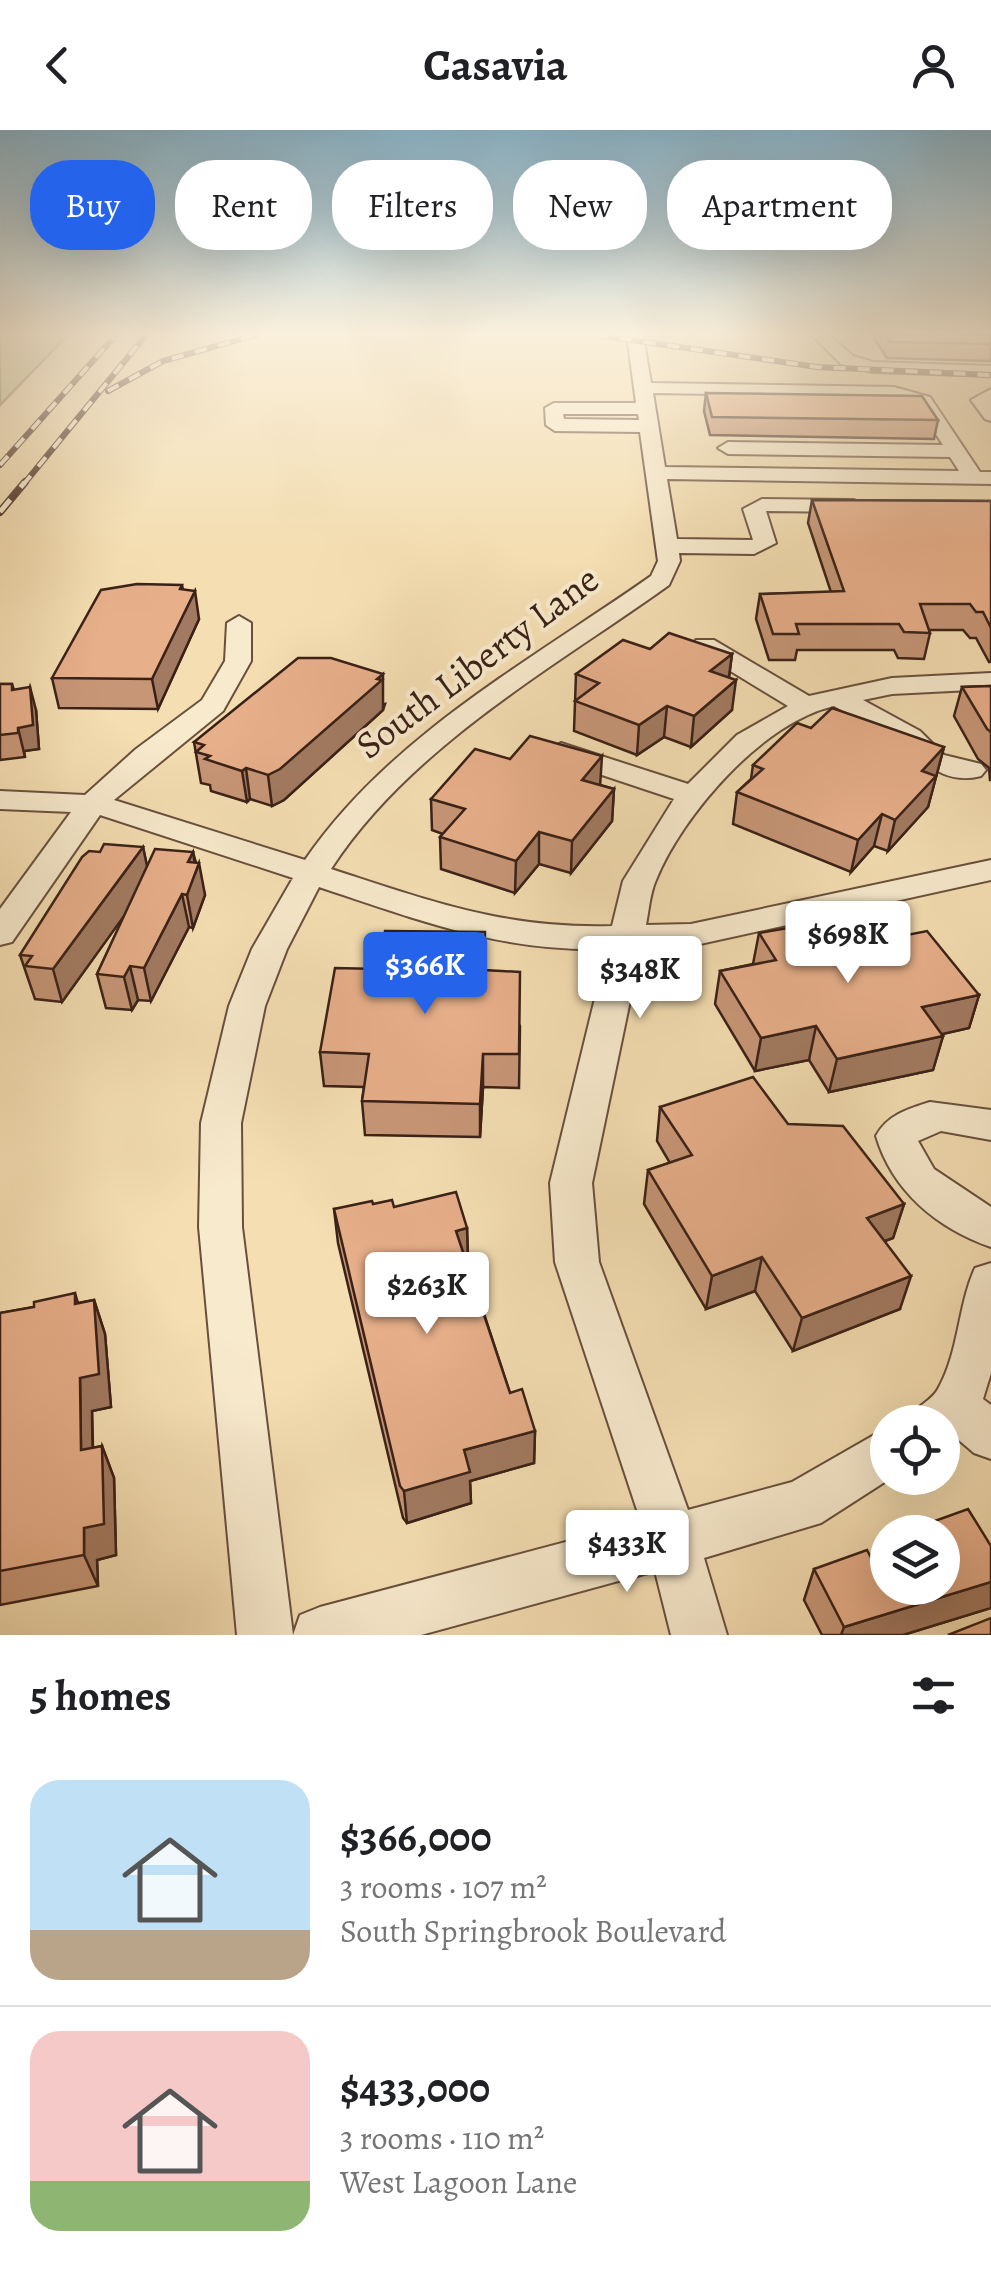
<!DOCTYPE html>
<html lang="en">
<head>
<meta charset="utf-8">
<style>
  :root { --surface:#fff; --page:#f6f6f6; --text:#202124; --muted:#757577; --line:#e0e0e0; --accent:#2563eb }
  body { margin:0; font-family:Alegreya,serif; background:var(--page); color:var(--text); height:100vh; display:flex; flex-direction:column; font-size:38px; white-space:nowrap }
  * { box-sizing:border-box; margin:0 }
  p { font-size:32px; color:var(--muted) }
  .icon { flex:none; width:55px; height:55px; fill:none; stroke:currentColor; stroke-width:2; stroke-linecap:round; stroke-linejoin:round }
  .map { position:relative; height:1505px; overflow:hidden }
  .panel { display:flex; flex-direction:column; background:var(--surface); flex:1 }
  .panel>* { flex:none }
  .hud { position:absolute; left:30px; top:30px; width:932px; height:90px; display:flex; gap:20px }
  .fabs { position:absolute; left:870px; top:1275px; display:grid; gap:20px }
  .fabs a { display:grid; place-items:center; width:90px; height:90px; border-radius:50%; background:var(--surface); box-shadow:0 10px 40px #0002; font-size:50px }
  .price { position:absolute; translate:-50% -85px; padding:0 22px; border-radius:10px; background:#fff; color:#222; font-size:32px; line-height:65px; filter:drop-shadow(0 2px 5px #0008) }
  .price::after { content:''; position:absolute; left:50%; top:60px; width:30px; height:22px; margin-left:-15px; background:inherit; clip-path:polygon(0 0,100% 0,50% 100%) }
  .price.active { background:var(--accent); color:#fff }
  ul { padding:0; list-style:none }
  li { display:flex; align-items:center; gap:30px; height:250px; padding:0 30px }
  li+li { border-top:2px solid var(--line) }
  li span { display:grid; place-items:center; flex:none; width:280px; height:200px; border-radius:30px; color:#555 }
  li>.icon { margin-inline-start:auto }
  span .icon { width:120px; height:120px; fill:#fffc; stroke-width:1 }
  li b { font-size:42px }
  h2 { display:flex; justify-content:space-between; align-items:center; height:120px; padding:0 30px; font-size:42px }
  .pill { padding:0 35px; border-radius:40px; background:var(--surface); box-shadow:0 10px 40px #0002; font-size:35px; line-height:90px }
  .pill.active { background:var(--accent); color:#fff }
  header { display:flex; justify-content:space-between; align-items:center; height:130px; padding:0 30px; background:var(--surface); font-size:45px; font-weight:700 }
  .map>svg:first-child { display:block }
  .green { fill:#c0c089; stroke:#7d7050; stroke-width:2.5 }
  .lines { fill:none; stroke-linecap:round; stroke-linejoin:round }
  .minor-casing { stroke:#68503e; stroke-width:4 }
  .minor { fill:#f8eacd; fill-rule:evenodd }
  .rail-far1-casing { stroke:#3a2117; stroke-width:6 }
  .rail-casing { stroke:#3a2117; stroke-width:8 }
  .rail-far1 { stroke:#f8eacd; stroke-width:4; stroke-dasharray:12; stroke-linecap:butt }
  .rail { stroke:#f8eacd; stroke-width:5; stroke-dasharray:16; stroke-linecap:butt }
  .wall { fill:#c79677; stroke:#3a2117; stroke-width:2.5 }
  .shaded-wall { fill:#a27a61; stroke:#3a2117; stroke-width:2.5 }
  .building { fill:#e7af8a; stroke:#3a2117; stroke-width:2.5 }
  .labels { text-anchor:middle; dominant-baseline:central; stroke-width:8; stroke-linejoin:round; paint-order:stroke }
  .street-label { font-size:38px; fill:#3a2117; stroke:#f8eacd }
</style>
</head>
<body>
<header><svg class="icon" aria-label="back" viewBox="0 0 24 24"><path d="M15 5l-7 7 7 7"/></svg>Casavia<svg class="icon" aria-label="person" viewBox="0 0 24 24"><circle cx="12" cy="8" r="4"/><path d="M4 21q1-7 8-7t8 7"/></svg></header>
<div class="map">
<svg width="991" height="1505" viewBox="0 0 991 1505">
  <rect width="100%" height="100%" fill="#f4deb2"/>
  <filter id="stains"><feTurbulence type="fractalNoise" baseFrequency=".002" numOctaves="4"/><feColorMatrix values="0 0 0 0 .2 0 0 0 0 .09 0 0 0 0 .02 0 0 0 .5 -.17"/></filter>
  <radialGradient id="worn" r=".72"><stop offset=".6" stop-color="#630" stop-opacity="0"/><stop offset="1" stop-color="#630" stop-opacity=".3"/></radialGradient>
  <!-- green -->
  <path class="green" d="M0 205H68L0 275Z"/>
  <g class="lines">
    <!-- minor casing -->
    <g class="minor-casing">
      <g id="minor">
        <path d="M627 205H643L651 253 894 257 930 267 980 342H991V354L667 349 677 409 753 410 743 379 762 369 854 370 865 376 854 382 766 381 776 413 754 424 679 423 680 431 669 455C553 538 410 617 331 739 431 771 504 799 612 796L623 751 674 669 551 628 547 622 561 613 688 654 737 605 788 576 696 520 692 515 696 510H714L809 566 892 548 991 543V559L892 564 863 570 920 601 944 625 981 634 986 640 981 646C942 656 923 629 897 611 878 598 855 588 834 576 763 592 683 684 656 750 650 763 649 780 646 795L691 794 991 730V750L691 816 641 818 592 1053 599 1132 688 1380 792 1352 888 1297 891 1348 821 1393 704 1428 727 1505H671L655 1441 421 1505H237L199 1097 201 993 229 876 252 819 293 748 100 685 12 812 0 815V779L71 682 0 679V661L85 665 136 619 202 570 225 531 227 493 239 486 251 493V531L223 581 114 670 305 730C390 606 530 531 651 446L658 431 640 302 555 301 546 295 545 278 554 273H636ZM653 263 893 267 917 275 943 315 728 312 718 318 728 324 950 327 959 341 665 337ZM563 284H638L639 290 564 289ZM319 757C418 790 501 822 607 819L550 1053 555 1132 641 1392 320 1477 300 1485 293 1505 242 1097 241 993 265 876 287 819Z"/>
        <path d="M812 205H829L853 226 873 232 991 236V246L872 242 841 234Z"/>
        <path d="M991 259V291L985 289 971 270Z"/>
        <path d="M930 972 991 980V1010L941 1001 918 1011 934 1039 991 1077V1117C938 1099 892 1061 876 1006 887 985 908 979 930 972Z"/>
        <path d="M991 1133V1243L983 1269 991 1275V1329L974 1323 954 1306 942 1311V1292H908C915 1275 930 1273 938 1259 959 1222 958 1175 975 1138Z"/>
      </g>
    </g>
    <!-- minor -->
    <use href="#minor" class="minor"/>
    <!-- rail-far1 casing -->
    <g class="rail-far1-casing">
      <g id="rail-far1">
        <path d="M596 205 817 237 991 245"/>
        <path d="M108 261 163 231 256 205"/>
        <path d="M0 335 116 205"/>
        <path d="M23 355 146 205"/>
      </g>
    </g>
    <!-- rail casing -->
    <g class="rail-casing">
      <path id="rail" d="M0 382 25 352"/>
    </g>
    <!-- rail-far1 -->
    <use href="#rail-far1" class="rail-far1"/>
    <!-- rail -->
    <use href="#rail" class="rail"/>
  </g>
  <!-- wall -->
  <g class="wall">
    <path d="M872 205H991V231L887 228Z"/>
    <path d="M706 263 938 290 934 309 710 305 704 281Z"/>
    <path d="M812 370 991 371V532H989L976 508H970L963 500H929L930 503 924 529 898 528 894 520H797L795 530H769L756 489 760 464 831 462 808 393Z"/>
    <path d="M183 459 199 489 158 579 59 578 52 548Z"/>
    <path d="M650 519 732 524 729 548 732 580 691 617 664 607 637 625 574 601 576 544Z"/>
    <path d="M0 554H12L14 560 36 580 39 619 24 621 25 627 0 630Z"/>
    <path d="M991 556V650H990L989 638 978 629 954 586 962 557Z"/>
    <path d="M385 574 383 580 284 670 272 676 250 669 247 672 211 661 210 655 201 653 194 612Z"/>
    <path d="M811 598 944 617 928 677 888 721 874 716 851 742 733 694 737 662 751 649 753 635Z"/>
    <path d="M600 655 614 659 612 691 571 743 539 734 515 763 441 739 440 707 443 704 432 700 431 669Z"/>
    <path d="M143 717 147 737 193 722 205 765 193 798 189 797 151 871 138 870 132 880 106 878 97 844 125 784 62 872 35 869 20 825 100 722Z"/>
    <path d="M759 803 876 811 979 865 969 898 942 904 943 906 933 940 829 962 809 930 755 941 715 874 720 841 753 834Z"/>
    <path d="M485 840 520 896 519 958 483 957 480 1007 365 1005 362 971 364 957 324 956 320 922Z"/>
    <path d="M660 977 788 994 904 1074 893 1108 885 1111 900 1179 793 1221 755 1161 706 1179 644 1074 648 1040 670 1033 657 1011Z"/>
    <path d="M394 1077 467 1098 468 1132H467L510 1263 535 1301 534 1333 470 1351 471 1373 407 1393 403 1388 338 1113 334 1079Z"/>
    <path d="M75 1163 78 1173 94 1170 105 1204 111 1277 92 1281 93 1318 102 1316 114 1348 116 1425 97 1430 98 1456 0 1475V1183L34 1177Z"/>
    <path d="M921 1396 991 1416V1478L903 1505H822L804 1470 814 1439H877L942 1458V1402H918Z"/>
  </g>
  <!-- shaded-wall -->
  <g class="shaded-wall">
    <path d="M182 455 186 479 195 461 199 489 158 579 152 549Z"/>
    <path d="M732 524 728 553 710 541Z"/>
    <path d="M383 544V580L284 670 272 676 268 645Z"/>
    <path d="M736 550 732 580 691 617 694 586Z"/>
    <path d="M30 557 36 580 39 619 24 621 25 627 18 598Z"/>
    <path d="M667 576 664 607 637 625 639 595Z"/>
    <path d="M944 617 928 677 888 721 895 690 922 641Z"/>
    <path d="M602 626 600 657 582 650Z"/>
    <path d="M246 638 250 669 247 672 242 641Z"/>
    <path d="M614 659 612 691 571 743 572 711Z"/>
    <path d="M882 684 874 716 851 742 858 710Z"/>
    <path d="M539 702V734L515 763 516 731Z"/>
    <path d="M143 717 150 750 62 872 53 839Z"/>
    <path d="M193 722 196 741 199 733 205 765 193 798 187 765 188 732Z"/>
    <path d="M182 764 189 797 151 871 144 838Z"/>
    <path d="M130 836 138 870 132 880 124 847Z"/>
    <path d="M979 865 969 898 912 911 922 877Z"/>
    <path d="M816 896 809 930 755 941 761 908Z"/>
    <path d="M943 906 933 940 829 962 837 929Z"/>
    <path d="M483 924V957L480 1007V974Z"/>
    <path d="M904 1074 893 1108 857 1121 867 1088Z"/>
    <path d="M467 1098 468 1132 457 1135 456 1101Z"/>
    <path d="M762 1127 755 1161 706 1179 712 1146Z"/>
    <path d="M911 1146 900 1179 793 1221 802 1188Z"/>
    <path d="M94 1170 105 1204 111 1277 92 1281 93 1353 81 1320 80 1248Z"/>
    <path d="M535 1301 534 1333 470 1351 471 1373 407 1393 404 1361 464 1320Z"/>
    <path d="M102 1316 114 1348 116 1425 97 1430 98 1456 84 1425V1398Z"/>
    <path d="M991 1452V1478L903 1505H841L844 1497Z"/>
  </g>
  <!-- building -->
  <g class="building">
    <path d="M885 205H991V214L890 212Z"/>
    <path d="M706 263 922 266 938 290 712 287Z"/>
    <path d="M812 370 991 371V498L983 482H976L970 474H920L930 503 904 502 899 494H796L799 504H773L760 464 844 461Z"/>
    <path d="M137 454 182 455 180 459 195 461 152 549 52 548 101 460Z"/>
    <path d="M669 503 732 524 710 541 736 550 694 586 667 576 639 595 575 571 599 553 576 544 623 510 650 519Z"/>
    <path d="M298 528H331L383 544 377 549 382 550 280 639 268 645 246 638 242 641 205 629 210 626 196 622 204 615 194 612Z"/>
    <path d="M0 554H12V560L30 557 33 595 18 598V603L0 605Z"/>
    <path d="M991 556V602L987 599 962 557Z"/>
    <path d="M832 578 944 617 922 641 936 646 895 690 882 684 858 710 737 662 763 639 753 635 797 593 811 598Z"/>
    <path d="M530 606 602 626 582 650 614 659 572 711 539 702 516 731 440 707 465 679 431 669 475 619 510 629Z"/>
    <path d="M104 714 143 717 53 839 25 836 32 826 20 825 23 820 82 727 89 721 100 722Z"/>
    <path d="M155 719 193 722 188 732 199 733 187 765 182 764 144 838 130 836 124 847 97 844Z"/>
    <path d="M857 786 876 811 927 801 979 865 922 877 943 906 837 929 816 896 761 908 720 841 776 830 759 803Z"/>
    <path d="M385 801 485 802 484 840 520 842 519 924H483L480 974 362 971 369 924 320 922 335 838 380 839Z"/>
    <path d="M753 947 788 994 843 996 904 1074 867 1088 911 1146 802 1188 762 1127 712 1146 648 1040 692 1025 660 977Z"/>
    <path d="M456 1062 467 1098 456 1101 510 1263 522 1259 535 1301 464 1320 470 1342 404 1361 400 1356 334 1079 372 1071 373 1074 392 1070 394 1077Z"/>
    <path d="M75 1163V1174L94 1170 99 1244 80 1248 81 1320 102 1316 104 1394 84 1398V1425L0 1441V1183L34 1177V1172Z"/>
    <path d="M968 1379 991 1416V1452L844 1497 814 1439 867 1420 877 1439 888 1435V1458H942V1402H924L921 1396Z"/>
    <path d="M991 1488V1505H948Z"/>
  </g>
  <!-- sky -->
  <linearGradient id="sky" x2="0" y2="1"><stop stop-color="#89b7cf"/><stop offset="0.49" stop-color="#faf0dc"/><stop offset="1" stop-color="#faf0dc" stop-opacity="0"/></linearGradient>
  <rect width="991" height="415" fill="url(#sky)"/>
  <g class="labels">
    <!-- street labels -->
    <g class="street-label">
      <text transform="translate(477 532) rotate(-37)">South Liberty Lane</text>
    </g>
  </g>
  <rect width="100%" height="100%" filter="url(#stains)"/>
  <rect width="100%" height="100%" fill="url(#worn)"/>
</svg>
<div class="fabs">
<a><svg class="icon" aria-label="locate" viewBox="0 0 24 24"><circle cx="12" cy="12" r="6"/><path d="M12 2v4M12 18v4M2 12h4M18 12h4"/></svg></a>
<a><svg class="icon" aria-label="layers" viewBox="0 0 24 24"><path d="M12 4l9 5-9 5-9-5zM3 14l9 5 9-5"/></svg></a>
</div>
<b class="price" style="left:848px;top:856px">$698K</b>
<b class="price active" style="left:425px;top:887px">$366K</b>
<b class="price" style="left:640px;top:891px">$348K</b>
<b class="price" style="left:427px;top:1207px">$263K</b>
<b class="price" style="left:627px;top:1465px">$433K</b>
<div class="hud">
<a class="pill active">Buy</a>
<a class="pill">Rent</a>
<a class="pill">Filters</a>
<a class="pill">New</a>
<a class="pill">Apartment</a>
</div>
</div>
<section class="panel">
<h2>5 homes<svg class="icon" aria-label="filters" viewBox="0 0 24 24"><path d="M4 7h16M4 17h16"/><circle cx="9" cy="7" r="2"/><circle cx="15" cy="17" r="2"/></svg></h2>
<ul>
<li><span style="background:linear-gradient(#bfe0f5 75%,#b9a48a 0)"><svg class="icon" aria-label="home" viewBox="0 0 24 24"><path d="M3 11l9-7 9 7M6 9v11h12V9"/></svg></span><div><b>$366,000</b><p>3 rooms · 107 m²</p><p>South Springbrook Boulevard</p></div></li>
<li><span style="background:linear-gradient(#f6c9c9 75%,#8fb573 0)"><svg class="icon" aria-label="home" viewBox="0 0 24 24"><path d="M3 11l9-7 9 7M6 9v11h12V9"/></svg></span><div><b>$433,000</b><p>3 rooms · 110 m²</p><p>West Lagoon Lane</p></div></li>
</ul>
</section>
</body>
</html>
